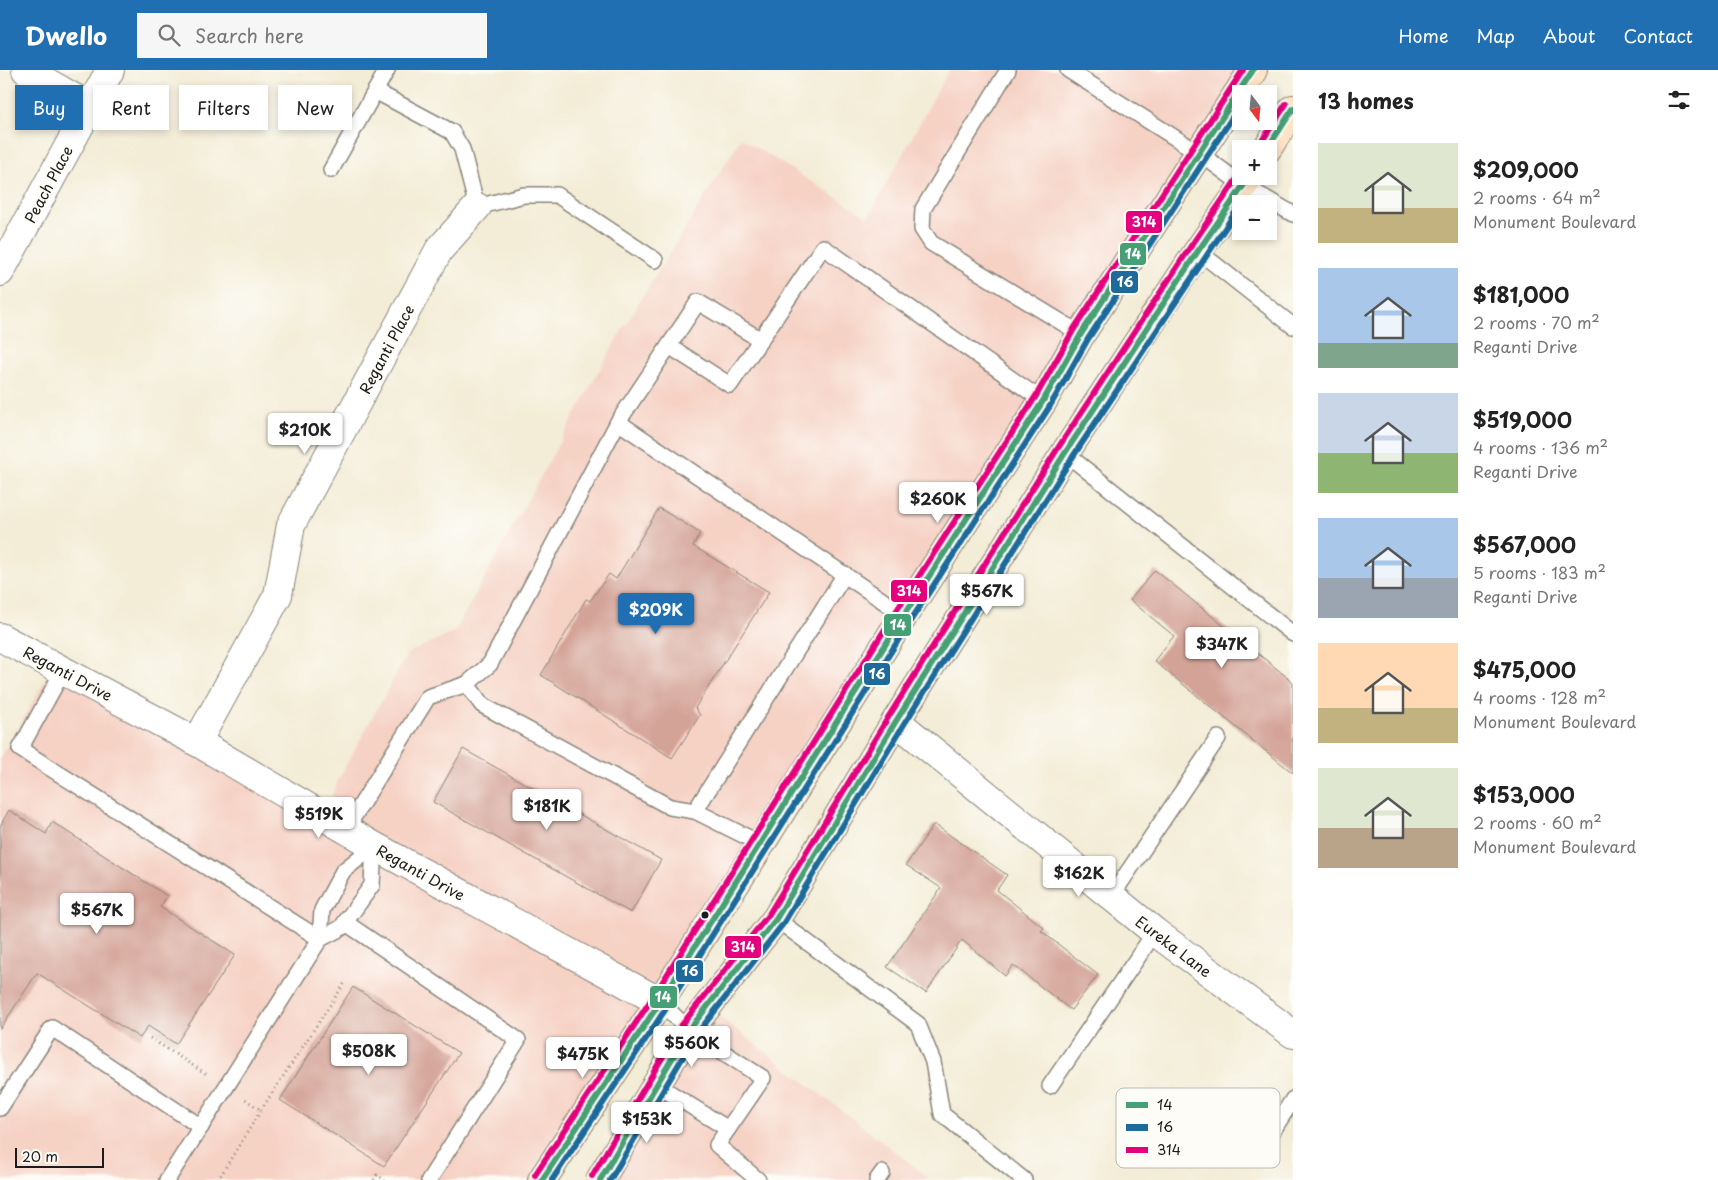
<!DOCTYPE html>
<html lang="en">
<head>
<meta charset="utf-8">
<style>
  :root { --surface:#fff; --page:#f6f6f6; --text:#222; --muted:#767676; --accent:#1f6fb2 }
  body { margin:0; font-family:"Playpen Sans",sans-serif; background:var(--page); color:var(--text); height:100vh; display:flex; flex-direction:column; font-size:19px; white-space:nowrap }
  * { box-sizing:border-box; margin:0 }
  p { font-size:16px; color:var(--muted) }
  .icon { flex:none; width:28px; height:28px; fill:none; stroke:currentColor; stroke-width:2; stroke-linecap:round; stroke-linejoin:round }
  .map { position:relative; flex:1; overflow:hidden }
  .side { display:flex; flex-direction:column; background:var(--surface); width:425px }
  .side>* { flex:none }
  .top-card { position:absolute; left:15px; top:15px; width:475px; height:45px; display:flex; gap:10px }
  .needle { width:32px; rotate:164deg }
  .fabs { position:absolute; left:1232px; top:15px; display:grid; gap:10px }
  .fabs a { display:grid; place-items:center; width:45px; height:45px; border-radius:0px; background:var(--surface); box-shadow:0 2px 8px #0003; font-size:25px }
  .scale { position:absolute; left:15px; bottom:12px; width:89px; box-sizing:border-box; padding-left:5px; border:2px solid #1c1c1c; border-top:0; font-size:14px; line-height:18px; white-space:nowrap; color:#1c1c1c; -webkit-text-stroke:4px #fdfcf7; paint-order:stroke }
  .price { position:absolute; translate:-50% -42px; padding:0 11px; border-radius:5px; background:#fff; color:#222; font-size:16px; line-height:32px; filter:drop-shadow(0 1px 2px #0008) }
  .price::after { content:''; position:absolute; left:50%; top:30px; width:15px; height:11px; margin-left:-8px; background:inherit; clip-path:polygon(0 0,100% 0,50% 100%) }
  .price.selected { background:var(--accent); color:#fff }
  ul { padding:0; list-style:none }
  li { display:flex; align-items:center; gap:15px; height:125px; padding:0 25px }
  li span { display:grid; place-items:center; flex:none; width:140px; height:100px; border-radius:0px; color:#555 }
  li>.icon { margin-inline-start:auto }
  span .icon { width:60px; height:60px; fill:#fffc; stroke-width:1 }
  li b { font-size:21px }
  h2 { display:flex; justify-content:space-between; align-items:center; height:60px; padding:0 25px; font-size:21px }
  .pill { padding:0 18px; border-radius:0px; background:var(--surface); box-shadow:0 2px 8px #0003; font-size:18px; line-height:45px }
  .pill.selected { background:var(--accent); color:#fff }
  header { display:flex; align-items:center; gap:30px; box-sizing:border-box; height:70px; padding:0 25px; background:var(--accent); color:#fff }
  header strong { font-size:24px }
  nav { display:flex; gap:28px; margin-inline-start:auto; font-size:18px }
  .search { width:350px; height:45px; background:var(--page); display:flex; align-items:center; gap:12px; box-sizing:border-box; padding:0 18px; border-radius:0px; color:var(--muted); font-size:19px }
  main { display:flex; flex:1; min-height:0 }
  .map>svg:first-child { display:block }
  .built { fill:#f6d2c5 }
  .building { fill:#d4a397 }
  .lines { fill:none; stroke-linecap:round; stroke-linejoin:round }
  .lane-casing { stroke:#888479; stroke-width:18 }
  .street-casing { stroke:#888479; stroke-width:30 }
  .secondary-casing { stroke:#888479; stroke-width:30 }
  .path { stroke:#888479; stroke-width:3; stroke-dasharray:1 4; stroke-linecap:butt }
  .lane { stroke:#fff; stroke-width:15 }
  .street { stroke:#fff; stroke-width:28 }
  .secondary { stroke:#ffe4c6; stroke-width:28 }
  .bus-1-casing { stroke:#fdfcf7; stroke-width:10 }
  .bus-2-casing { stroke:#fdfcf7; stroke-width:10 }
  .bus-3-casing { stroke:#fdfcf7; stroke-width:10 }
  .bus-1 { stroke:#46a076; stroke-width:6 }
  .bus-2 { stroke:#1e6b9b; stroke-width:6 }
  .bus-3 { stroke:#e5007d; stroke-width:6 }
  .bus-dot { fill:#1c1c1c; stroke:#fdfcf7; stroke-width:2 }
  .labels { text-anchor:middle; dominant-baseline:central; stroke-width:4; stroke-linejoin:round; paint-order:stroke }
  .street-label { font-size:15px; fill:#1c1c1c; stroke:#fdfcf7 }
  .key { fill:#fdfcf7; stroke:#bab9b5; stroke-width:1 }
  .key-label { font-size:14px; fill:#1c1c1c }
  .line-badge { stroke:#fdfcf7; stroke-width:2 }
  .badge-label { font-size:14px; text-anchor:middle; font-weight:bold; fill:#fff }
</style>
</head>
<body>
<header>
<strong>Dwello</strong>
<div class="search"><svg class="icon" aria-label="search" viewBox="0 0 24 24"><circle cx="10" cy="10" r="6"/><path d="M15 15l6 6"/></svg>Search here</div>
<nav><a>Home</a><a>Map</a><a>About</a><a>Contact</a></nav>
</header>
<main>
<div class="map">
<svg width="1293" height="1110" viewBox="0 0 1293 1110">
  <rect width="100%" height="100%" fill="#fdfcf7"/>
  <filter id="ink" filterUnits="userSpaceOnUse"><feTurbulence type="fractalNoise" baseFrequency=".02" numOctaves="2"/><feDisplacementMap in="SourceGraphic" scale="10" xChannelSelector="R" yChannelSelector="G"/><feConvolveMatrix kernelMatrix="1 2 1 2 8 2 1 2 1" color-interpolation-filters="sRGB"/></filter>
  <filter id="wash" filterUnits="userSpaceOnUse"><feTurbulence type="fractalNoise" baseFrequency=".0096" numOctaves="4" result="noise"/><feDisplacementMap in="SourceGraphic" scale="20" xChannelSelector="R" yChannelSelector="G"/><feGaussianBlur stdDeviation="1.12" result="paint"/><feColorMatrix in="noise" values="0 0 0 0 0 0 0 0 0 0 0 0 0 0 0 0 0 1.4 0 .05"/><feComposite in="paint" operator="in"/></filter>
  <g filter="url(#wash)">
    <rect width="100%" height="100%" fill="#f3ecd6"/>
    <!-- built -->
    <g class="built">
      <path d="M949 0H1253L542 1110H0V690L53 596 323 747 339 708 408 583 455 561 618 267 741 68 868 147Z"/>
      <path d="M707 937 927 1106 924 1110H600Z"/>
    </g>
    <g id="blocks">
      <!-- building -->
      <g class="building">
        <path d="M659 438 700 463 693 476 769 522 695 638 700 645 672 688 541 605 586 529 590 531 609 504 616 509Z"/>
        <path d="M1155 500 1293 612V703L1154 591 1174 566 1130 530Z"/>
        <path d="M463 679 661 790 631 843 433 732Z"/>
        <path d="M9 740 46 764 52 752 167 826 160 837 235 885 176 974 148 956 140 968 37 903 0 959V756Z"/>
        <path d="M934 754 1007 805 997 820 1044 858 1041 861 1098 905 1071 940 1013 895 1005 906 962 870 926 923 887 897 941 818 906 795Z"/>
        <path d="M353 917 459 983 384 1096 280 1030Z"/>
      </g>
    </g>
  </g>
  <g filter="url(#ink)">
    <use href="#blocks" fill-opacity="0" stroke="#888479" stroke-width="1"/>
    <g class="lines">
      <!-- lane casing -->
      <g class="lane-casing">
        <g id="lane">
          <path d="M1008 0 923 139 922 159 931 173 1081 264"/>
          <path d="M1068 0 1199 83 1244 116 1293 144"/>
          <path d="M375 21 452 62 462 79 477 137 524 125H557L655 190"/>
          <path d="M331 100 387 0"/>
          <path d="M1198 181 1293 256"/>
          <path d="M669 276 730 315 823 177 1043 331"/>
          <path d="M618 352 698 232 761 270"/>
          <path d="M1065 383 1293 564"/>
          <path d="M63 601 20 679 320 869 167 1110"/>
          <path d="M467 614 482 635 670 737 695 741 761 774"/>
          <path d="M695 741 845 504"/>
          <path d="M346 759 428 627 467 614 490 594 618 352 904 545"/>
          <path d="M374 776 372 815 341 858 320 869 322 840 343 801Z"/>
          <path d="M1111 827 1218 668"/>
          <path d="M776 849 918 954 933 992 942 1044 1024 1110"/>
          <path d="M346 853 518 970 429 1110"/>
          <path d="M660 932 689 960 763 1008 717 1075 758 1110"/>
          <path d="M657 1015 728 1059"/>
          <path d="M1050 1016 1155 862"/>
          <path d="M0 1038 52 958 201 1057"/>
          <path d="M1272 1062 1293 1029"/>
          <path d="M877 1110 882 1103"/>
        </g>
      </g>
      <!-- street casing -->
      <g class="street-casing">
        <g id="street">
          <path d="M26 0 90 37"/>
          <path d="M0 202 110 0"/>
          <path d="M0 567 197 672 374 776 660 932"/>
          <path d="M896 651 1155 862 1293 964"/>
          <path d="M197 672 278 525 291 455 439 180 477 137"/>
        </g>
      </g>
      <!-- secondary casing -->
      <g class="secondary-casing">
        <g id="secondary">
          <path d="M1267 79 1293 39"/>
          <path d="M542 1110 660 932 761 774 904 545 1043 331 1081 264 1253 0"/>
          <path d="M600 1110 689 960 776 849 896 651 1065 383 1198 181 1250 106"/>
        </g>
      </g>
      <!-- path -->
      <g class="path">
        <path d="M150 968 208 1005"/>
        <path d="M261 1040 346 911"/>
        <path d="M218 1110 261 1040 245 1029"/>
        <path d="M374 1110 377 1105 385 1110"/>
      </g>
      <!-- lane -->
      <use href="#lane" class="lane"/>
      <!-- street -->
      <use href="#street" class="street"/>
      <!-- secondary -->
      <use href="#secondary" class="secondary"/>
      <!-- bus-1 casing -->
      <g class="bus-1-casing">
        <g id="bus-1">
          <path d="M1267 79 1293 39"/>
          <path d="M542 1110 660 932 904 545 1043 331 1081 264 1253 0"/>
          <path d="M600 1110 689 960 776 849 896 651 1065 383 1198 181 1250 106"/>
        </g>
      </g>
      <!-- bus-2 casing -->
      <g class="bus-2-casing">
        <g id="bus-2">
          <path d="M552 1110 667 937 911 550 1050 336 1088 269 1241 34"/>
          <path d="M610 1110 696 965 783 854 903 656 1072 388 1241 134"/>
        </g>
      </g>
      <!-- bus-3 casing -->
      <g class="bus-3-casing">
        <g id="bus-3">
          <path d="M1260 74 1286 34"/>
          <path d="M535 1105 653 927 897 540 1036 326 1074 259 1243 0"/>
          <path d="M592 1106 681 956 769 844 889 646 1058 378 1191 176 1241 103"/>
        </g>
      </g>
      <!-- bus-1 -->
      <use href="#bus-1" class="bus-1"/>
      <!-- bus-2 -->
      <use href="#bus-2" class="bus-2"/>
      <!-- bus-3 -->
      <use href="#bus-3" class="bus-3"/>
    </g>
  </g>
  <!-- markers -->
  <circle class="bus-dot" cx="705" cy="845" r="4.5"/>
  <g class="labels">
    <!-- street labels -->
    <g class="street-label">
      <text transform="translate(48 114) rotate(-62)">Peach Place</text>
      <text transform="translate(386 279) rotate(-62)">Reganti Place</text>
      <text transform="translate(68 603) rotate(28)">Reganti Drive</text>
      <text transform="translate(421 802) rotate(29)">Reganti Drive</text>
      <text transform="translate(1174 876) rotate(37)">Eureka Lane</text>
    </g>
  </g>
  <!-- legend -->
  <rect x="1116" y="1018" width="164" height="80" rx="8" class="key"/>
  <rect x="1126" y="1032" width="22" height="6" fill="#46a076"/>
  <rect x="1126" y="1054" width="22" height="7" fill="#1e6b9b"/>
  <rect x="1126" y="1077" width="22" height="6" fill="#e5007d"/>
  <g class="key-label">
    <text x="1157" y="1040">14</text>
    <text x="1157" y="1062">16</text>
    <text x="1157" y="1085">314</text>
  </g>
  <g class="line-badge">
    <rect x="1125" y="140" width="38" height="24" rx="5" fill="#e5007d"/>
    <rect x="1119" y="172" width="28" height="24" rx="5" fill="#46a076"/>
    <rect x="1110" y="200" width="29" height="24" rx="5" fill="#1e6b9b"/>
    <rect x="890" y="509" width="38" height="24" rx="5" fill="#e5007d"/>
    <rect x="883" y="543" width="29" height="24" rx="5" fill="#46a076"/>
    <rect x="863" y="592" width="28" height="24" rx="5" fill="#1e6b9b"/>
    <rect x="724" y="865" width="38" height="24" rx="5" fill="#e5007d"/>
    <rect x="675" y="889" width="29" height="24" rx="5" fill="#1e6b9b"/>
    <rect x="649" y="915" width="29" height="24" rx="5" fill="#46a076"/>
  </g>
  <g class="badge-label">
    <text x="1144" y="157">314</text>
    <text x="1133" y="189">14</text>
    <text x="1125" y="217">16</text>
    <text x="909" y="526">314</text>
    <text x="898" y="560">14</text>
    <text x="877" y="609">16</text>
    <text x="743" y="882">314</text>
    <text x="690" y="906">16</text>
    <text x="663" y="932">14</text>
  </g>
</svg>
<div class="fabs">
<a><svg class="needle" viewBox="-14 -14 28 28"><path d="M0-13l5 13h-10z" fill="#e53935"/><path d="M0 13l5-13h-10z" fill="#767676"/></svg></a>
<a>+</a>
<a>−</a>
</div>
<div class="scale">20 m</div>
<b class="price" style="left:305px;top:385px">$210K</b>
<b class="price" style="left:938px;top:454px">$260K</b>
<b class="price" style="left:987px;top:546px">$567K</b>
<b class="price selected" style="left:656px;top:565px">$209K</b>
<b class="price" style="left:1222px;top:599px">$347K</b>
<b class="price" style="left:547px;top:761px">$181K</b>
<b class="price" style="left:319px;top:769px">$519K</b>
<b class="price" style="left:1079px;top:828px">$162K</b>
<b class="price" style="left:97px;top:865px">$567K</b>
<b class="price" style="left:692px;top:998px">$560K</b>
<b class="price" style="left:369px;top:1006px">$508K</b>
<b class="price" style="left:583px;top:1009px">$475K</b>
<b class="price" style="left:647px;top:1074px">$153K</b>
<div class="top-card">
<a class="pill selected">Buy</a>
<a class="pill">Rent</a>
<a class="pill">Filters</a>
<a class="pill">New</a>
</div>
</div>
<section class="side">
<h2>13 homes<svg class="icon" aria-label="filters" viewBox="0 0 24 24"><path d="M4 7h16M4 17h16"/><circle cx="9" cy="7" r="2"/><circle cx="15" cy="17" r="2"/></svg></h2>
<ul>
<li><span style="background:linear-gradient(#dfe7d0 65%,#c2b280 0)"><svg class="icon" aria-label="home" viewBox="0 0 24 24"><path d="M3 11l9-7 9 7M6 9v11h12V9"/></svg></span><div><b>$209,000</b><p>2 rooms · 64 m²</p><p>Monument Boulevard</p></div></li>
<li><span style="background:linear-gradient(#a9c7e8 75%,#7fa58c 0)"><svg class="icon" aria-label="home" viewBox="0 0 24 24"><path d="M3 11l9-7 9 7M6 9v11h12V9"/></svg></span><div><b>$181,000</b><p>2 rooms · 70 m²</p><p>Reganti Drive</p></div></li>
<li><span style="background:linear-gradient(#c9d6e8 60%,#8fb573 0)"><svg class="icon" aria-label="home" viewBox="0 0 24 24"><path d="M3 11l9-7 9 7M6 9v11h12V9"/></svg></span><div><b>$519,000</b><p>4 rooms · 136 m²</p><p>Reganti Drive</p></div></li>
<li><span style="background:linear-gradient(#a9c7e8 60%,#9aa5b1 0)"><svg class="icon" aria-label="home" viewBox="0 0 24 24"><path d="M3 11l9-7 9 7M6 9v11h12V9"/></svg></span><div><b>$567,000</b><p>5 rooms · 183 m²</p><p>Reganti Drive</p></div></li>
<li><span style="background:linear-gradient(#ffd9b3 65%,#c2b280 0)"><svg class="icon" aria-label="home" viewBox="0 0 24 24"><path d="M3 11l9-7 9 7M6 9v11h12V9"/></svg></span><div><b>$475,000</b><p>4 rooms · 128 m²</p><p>Monument Boulevard</p></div></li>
<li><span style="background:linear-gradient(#dfe7d0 60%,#b9a48a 0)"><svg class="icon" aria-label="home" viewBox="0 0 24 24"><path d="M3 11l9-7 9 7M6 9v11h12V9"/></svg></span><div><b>$153,000</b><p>2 rooms · 60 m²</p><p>Monument Boulevard</p></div></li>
</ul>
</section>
</main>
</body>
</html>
